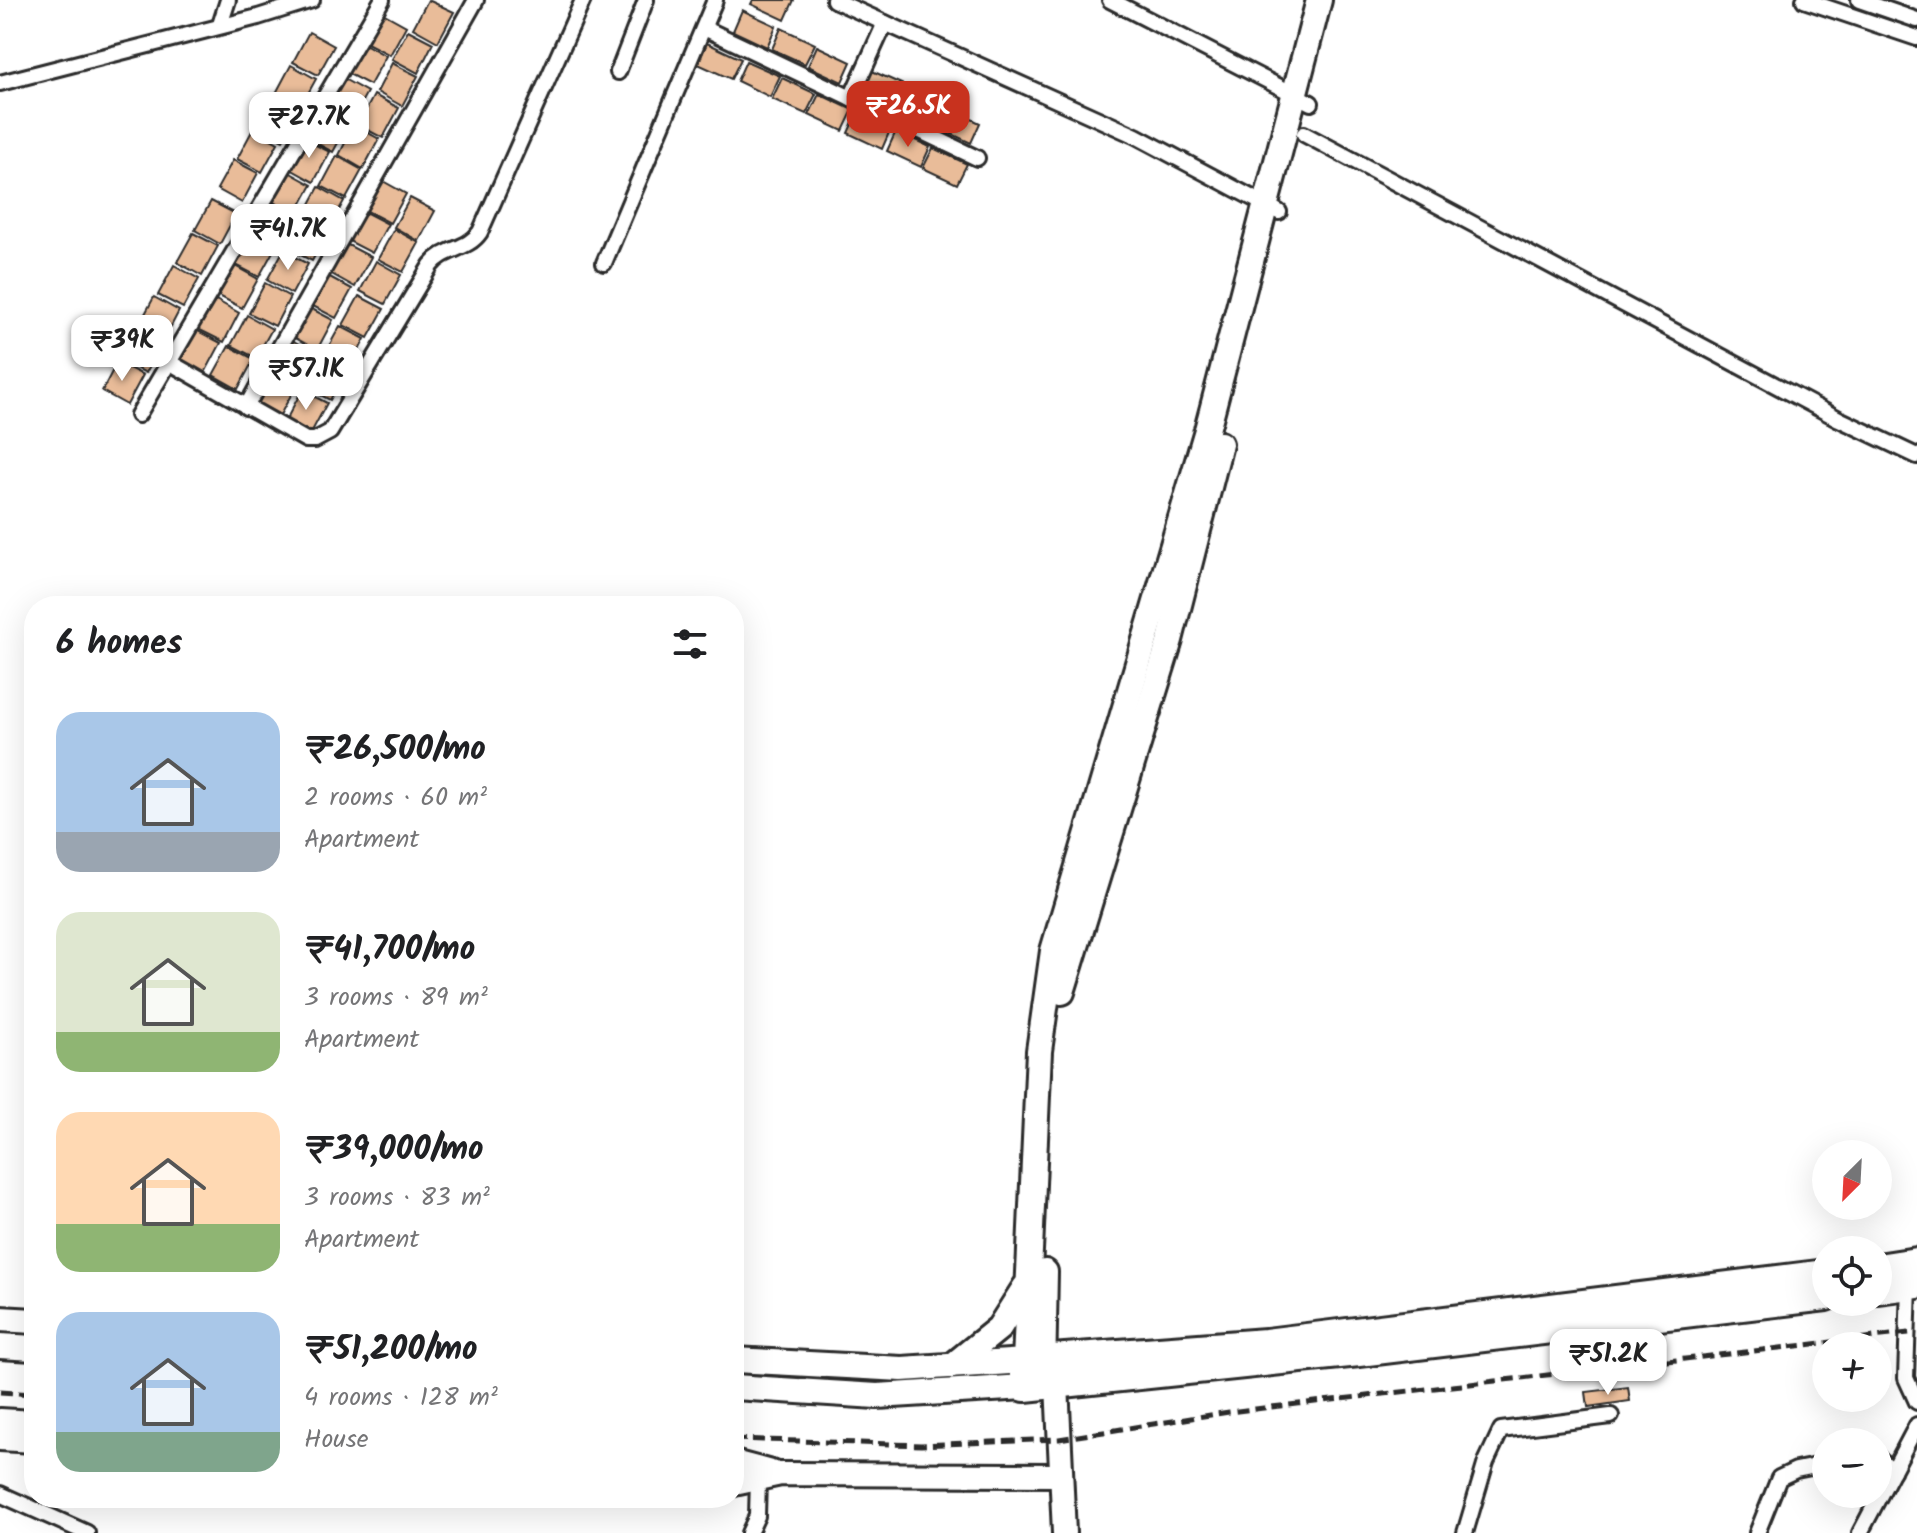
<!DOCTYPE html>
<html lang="en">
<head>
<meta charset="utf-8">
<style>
  :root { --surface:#fff; --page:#f6f6f6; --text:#202124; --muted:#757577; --accent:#c8321e }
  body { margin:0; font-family:Kalam,sans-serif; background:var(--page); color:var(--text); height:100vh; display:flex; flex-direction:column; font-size:30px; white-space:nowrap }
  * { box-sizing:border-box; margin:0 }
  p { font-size:26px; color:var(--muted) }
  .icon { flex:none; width:44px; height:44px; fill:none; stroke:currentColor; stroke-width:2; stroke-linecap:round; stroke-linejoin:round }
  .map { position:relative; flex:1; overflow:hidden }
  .details { position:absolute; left:24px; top:596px; width:720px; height:912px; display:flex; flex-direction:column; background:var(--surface); border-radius:32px; box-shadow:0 8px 32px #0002 }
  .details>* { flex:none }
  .needle { width:52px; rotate:204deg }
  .controls { position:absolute; left:1812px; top:1140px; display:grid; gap:16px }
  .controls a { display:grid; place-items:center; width:80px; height:80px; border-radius:50%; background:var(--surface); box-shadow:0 8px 32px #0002; font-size:40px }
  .price { position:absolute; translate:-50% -68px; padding:0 18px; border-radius:16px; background:#fff; color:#222; font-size:26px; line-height:52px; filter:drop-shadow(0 2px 4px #0008) }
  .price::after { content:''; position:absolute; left:50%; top:48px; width:24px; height:18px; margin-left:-12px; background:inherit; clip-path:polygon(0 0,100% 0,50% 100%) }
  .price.selected { background:var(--accent); color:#fff }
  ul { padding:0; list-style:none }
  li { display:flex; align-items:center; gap:24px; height:200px; padding:0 32px }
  li span { display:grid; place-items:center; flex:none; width:224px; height:160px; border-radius:24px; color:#555 }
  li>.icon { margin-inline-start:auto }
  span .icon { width:96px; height:96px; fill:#fffc; stroke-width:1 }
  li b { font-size:34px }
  h2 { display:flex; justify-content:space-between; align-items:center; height:96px; padding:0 32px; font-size:34px }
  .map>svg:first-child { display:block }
  .building { fill:#e9bc99; stroke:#2b2b2b; stroke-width:2 }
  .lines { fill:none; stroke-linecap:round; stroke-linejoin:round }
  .street-casing { stroke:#2b2b2b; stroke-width:20 }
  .secondary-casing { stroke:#2b2b2b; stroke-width:28 }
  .primary-casing { stroke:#2b2b2b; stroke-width:30 }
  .highway-casing { stroke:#2b2b2b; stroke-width:34 }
  .street { stroke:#fff; stroke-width:14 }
  .secondary { stroke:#fff; stroke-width:22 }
  .primary { stroke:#fff; stroke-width:24 }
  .highway { stroke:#fff; stroke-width:28 }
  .rail { stroke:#2b2b2b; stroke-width:5; stroke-dasharray:12 6; stroke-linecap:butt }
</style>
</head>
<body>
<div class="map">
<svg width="1917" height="1533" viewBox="0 0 1917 1533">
  <rect width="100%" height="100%" fill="#fff"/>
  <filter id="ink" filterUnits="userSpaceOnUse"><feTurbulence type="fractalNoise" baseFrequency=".0125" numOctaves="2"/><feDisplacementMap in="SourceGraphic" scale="16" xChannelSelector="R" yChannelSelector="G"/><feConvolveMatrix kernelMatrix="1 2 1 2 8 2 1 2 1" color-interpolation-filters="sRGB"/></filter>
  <g filter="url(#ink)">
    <!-- building -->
    <g class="building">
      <path d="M428 0 454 12 438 42 413 28Z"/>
      <path d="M753 0H794L785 20 751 4Z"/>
      <path d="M742 10 776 26 767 47 733 31Z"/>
      <path d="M381 12 406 26 390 55 365 42Z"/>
      <path d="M781 28 815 44 805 64 772 49Z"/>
      <path d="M408 30 433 43 418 73 392 59Z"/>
      <path d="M309 32 334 46 318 75 293 62Z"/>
      <path d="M361 42 386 56 370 85 345 72Z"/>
      <path d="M707 43 741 59 731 79 698 64Z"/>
      <path d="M817 46 851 62 842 82 808 66Z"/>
      <path d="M746 61 780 76 770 97 737 81Z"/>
      <path d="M392 63 418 76 402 106 377 92Z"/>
      <path d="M291 65 316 79 300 108 275 95Z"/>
      <path d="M872 71 906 86 896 107 863 91Z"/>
      <path d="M342 78 367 92 351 121 326 108Z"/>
      <path d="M782 78 816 94 806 114 772 99Z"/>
      <path d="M908 89 942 105 932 126 899 110Z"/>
      <path d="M819 94 853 110 843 131 809 115Z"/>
      <path d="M374 95 399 108 383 138 358 125Z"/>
      <path d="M273 97 298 111 283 140 257 127Z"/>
      <path d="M947 107 980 123 971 143 937 127Z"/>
      <path d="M324 109 349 123 333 152 308 139Z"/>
      <path d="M857 113 891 128 882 149 848 133Z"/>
      <path d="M354 125 379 139 363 169 339 155Z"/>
      <path d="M253 129 278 143 262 172 237 159Z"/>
      <path d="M896 131 930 147 921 167 887 151Z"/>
      <path d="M304 139 330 152 314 182 289 168Z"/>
      <path d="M933 148 967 164 957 184 923 168Z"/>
      <path d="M337 156 362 170 346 199 321 186Z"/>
      <path d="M233 160 258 173 242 203 217 189Z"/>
      <path d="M287 171 312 185 296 214 271 201Z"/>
      <path d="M381 180 406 194 390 223 365 210Z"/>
      <path d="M319 187 344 201 328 230 303 217Z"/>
      <path d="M410 198 435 211 419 241 394 227Z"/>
      <path d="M211 201 236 214 220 244 195 230Z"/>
      <path d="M268 201 293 215 277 244 252 231Z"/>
      <path d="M363 211 388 224 372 253 347 240Z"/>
      <path d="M302 218 328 232 312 261 287 248Z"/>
      <path d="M394 229 419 243 403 272 378 259Z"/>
      <path d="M193 233 218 246 202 276 177 262Z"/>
      <path d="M250 234 275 248 259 277 234 264Z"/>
      <path d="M346 244 371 257 355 287 330 273Z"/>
      <path d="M283 251 308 264 292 294 267 280Z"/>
      <path d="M376 261 401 275 385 304 360 291Z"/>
      <path d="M174 265 199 279 183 308 158 295Z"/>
      <path d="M233 265 258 279 242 308 217 295Z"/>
      <path d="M326 275 352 289 336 318 311 305Z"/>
      <path d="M265 283 290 297 275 326 249 313Z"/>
      <path d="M359 296 384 309 368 338 343 325Z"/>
      <path d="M154 297 179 311 164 340 138 327Z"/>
      <path d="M214 299 239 313 224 342 198 329Z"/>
      <path d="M308 307 333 320 317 350 292 336Z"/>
      <path d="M247 315 272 329 256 358 231 345Z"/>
      <path d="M340 326 365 339 349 369 324 355Z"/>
      <path d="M136 330 161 344 146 373 120 360Z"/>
      <path d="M196 330 221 343 205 373 180 359Z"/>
      <path d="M290 339 315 353 300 382 274 369Z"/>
      <path d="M229 346 254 359 238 389 213 375Z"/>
      <path d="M321 357 346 371 330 400 305 387Z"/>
      <path d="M117 362 143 375 127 405 102 391Z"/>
      <path d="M271 372 296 386 280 415 255 402Z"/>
      <path d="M302 390 327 403 311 433 286 420Z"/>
      <path d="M1628 1387 1630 1401 1588 1407 1586 1392Z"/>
    </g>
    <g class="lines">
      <!-- street casing -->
      <g class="street-casing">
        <g id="street">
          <path d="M834 0 1136 136 1279 212"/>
          <path d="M1110 0 1311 103"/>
          <path d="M1804 0 1917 38"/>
          <path d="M1859 0 1917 20"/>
          <path d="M220 25 228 0"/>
          <path d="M704 28 977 158"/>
          <path d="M618 72 646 0"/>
          <path d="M0 83 258 17 312 0"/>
          <path d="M851 98 885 23"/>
          <path d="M1304 134 1839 419 1917 456"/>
          <path d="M604 263 715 0"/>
          <path d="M169 362 306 440H315L330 432 431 265C445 247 467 251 480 232L583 0"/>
          <path d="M246 407 476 0"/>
          <path d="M138 415 382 0"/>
          <path d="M1909 1285 1906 1378 1917 1402"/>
          <path d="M1878 1457 1893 1471"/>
          <path d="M0 1494 87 1533"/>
          <path d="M749 1533 757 1516 758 1479"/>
          <path d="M1465 1533 1486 1462 1501 1430 1611 1416"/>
          <path d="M1757 1533 1779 1478 1796 1470 1826 1464"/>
          <path d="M1860 1533 1917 1425"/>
        </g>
      </g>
      <!-- secondary casing -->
      <g class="secondary-casing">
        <g id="secondary">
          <path d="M1057 1384 1064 1533"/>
          <path d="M0 1420 34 1422"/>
          <path d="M0 1439 34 1441"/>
          <path d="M734 1462 775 1473"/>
          <path d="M734 1484 781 1474 1059 1475"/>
        </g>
      </g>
      <!-- primary casing -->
      <g class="primary-casing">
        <g id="primary">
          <path d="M1062 992 1170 640 1220 444"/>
          <path d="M0 1319 34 1321"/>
          <path d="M0 1346 34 1348"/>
          <path d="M734 1360 902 1369 1025 1361 1039 1051 1053 951 1207 430 1319 0"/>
          <path d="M952 1366 999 1328 1025 1287"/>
          <path d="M1043 1376 1045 1272"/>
          <path d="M734 1387 877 1396 1025 1387"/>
        </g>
      </g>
      <!-- highway casing -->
      <g class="highway-casing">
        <g id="highway">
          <path d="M1878 1268 1917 1262"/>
          <path d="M1826 1274 1266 1343 1025 1361V1387L1359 1352 1826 1296"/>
          <path d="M1878 1289 1917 1284"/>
        </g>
      </g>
      <!-- street -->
      <use href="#street" class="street"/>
      <!-- secondary -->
      <use href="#secondary" class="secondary"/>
      <!-- primary -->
      <use href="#primary" class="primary"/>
      <!-- highway -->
      <use href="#highway" class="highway"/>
      <!-- rail -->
      <g class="rail">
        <path d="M0 1392 34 1394"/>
        <path d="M734 1439 921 1445 1059 1439 1229 1412 1917 1332"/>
      </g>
    </g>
  </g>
</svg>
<div class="controls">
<a><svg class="needle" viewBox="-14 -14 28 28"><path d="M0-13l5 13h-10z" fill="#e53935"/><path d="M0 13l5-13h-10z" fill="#757577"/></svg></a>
<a><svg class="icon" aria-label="locate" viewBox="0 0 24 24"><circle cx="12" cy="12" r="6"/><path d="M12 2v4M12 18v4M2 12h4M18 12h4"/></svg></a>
<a>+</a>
<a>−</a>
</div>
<b class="price selected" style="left:908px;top:149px">₹26.5K</b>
<b class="price" style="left:309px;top:160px">₹27.7K</b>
<b class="price" style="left:288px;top:272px">₹41.7K</b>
<b class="price" style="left:122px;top:383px">₹39K</b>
<b class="price" style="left:306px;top:412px">₹57.1K</b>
<b class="price" style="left:1608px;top:1397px">₹51.2K</b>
<section class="details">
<h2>6 homes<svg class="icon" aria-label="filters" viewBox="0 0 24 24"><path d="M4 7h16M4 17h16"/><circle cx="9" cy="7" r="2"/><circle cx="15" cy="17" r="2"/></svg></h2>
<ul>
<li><span style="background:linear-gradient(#a9c7e8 75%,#9aa5b1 0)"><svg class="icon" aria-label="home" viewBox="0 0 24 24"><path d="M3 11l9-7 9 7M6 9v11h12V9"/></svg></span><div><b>₹26,500/mo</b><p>2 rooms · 60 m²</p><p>Apartment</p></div></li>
<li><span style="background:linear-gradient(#dfe7d0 75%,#8fb573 0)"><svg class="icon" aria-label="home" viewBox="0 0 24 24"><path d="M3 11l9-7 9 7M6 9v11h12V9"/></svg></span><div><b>₹41,700/mo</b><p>3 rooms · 89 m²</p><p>Apartment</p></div></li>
<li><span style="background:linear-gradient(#ffd9b3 70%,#8fb573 0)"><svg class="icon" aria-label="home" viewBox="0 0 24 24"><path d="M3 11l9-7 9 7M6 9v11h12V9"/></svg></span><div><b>₹39,000/mo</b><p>3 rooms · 83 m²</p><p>Apartment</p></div></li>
<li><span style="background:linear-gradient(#a9c7e8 75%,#7fa58c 0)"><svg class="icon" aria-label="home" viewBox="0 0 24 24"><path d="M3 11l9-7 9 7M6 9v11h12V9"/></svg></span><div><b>₹51,200/mo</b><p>4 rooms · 128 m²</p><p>House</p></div></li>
</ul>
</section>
</div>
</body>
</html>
